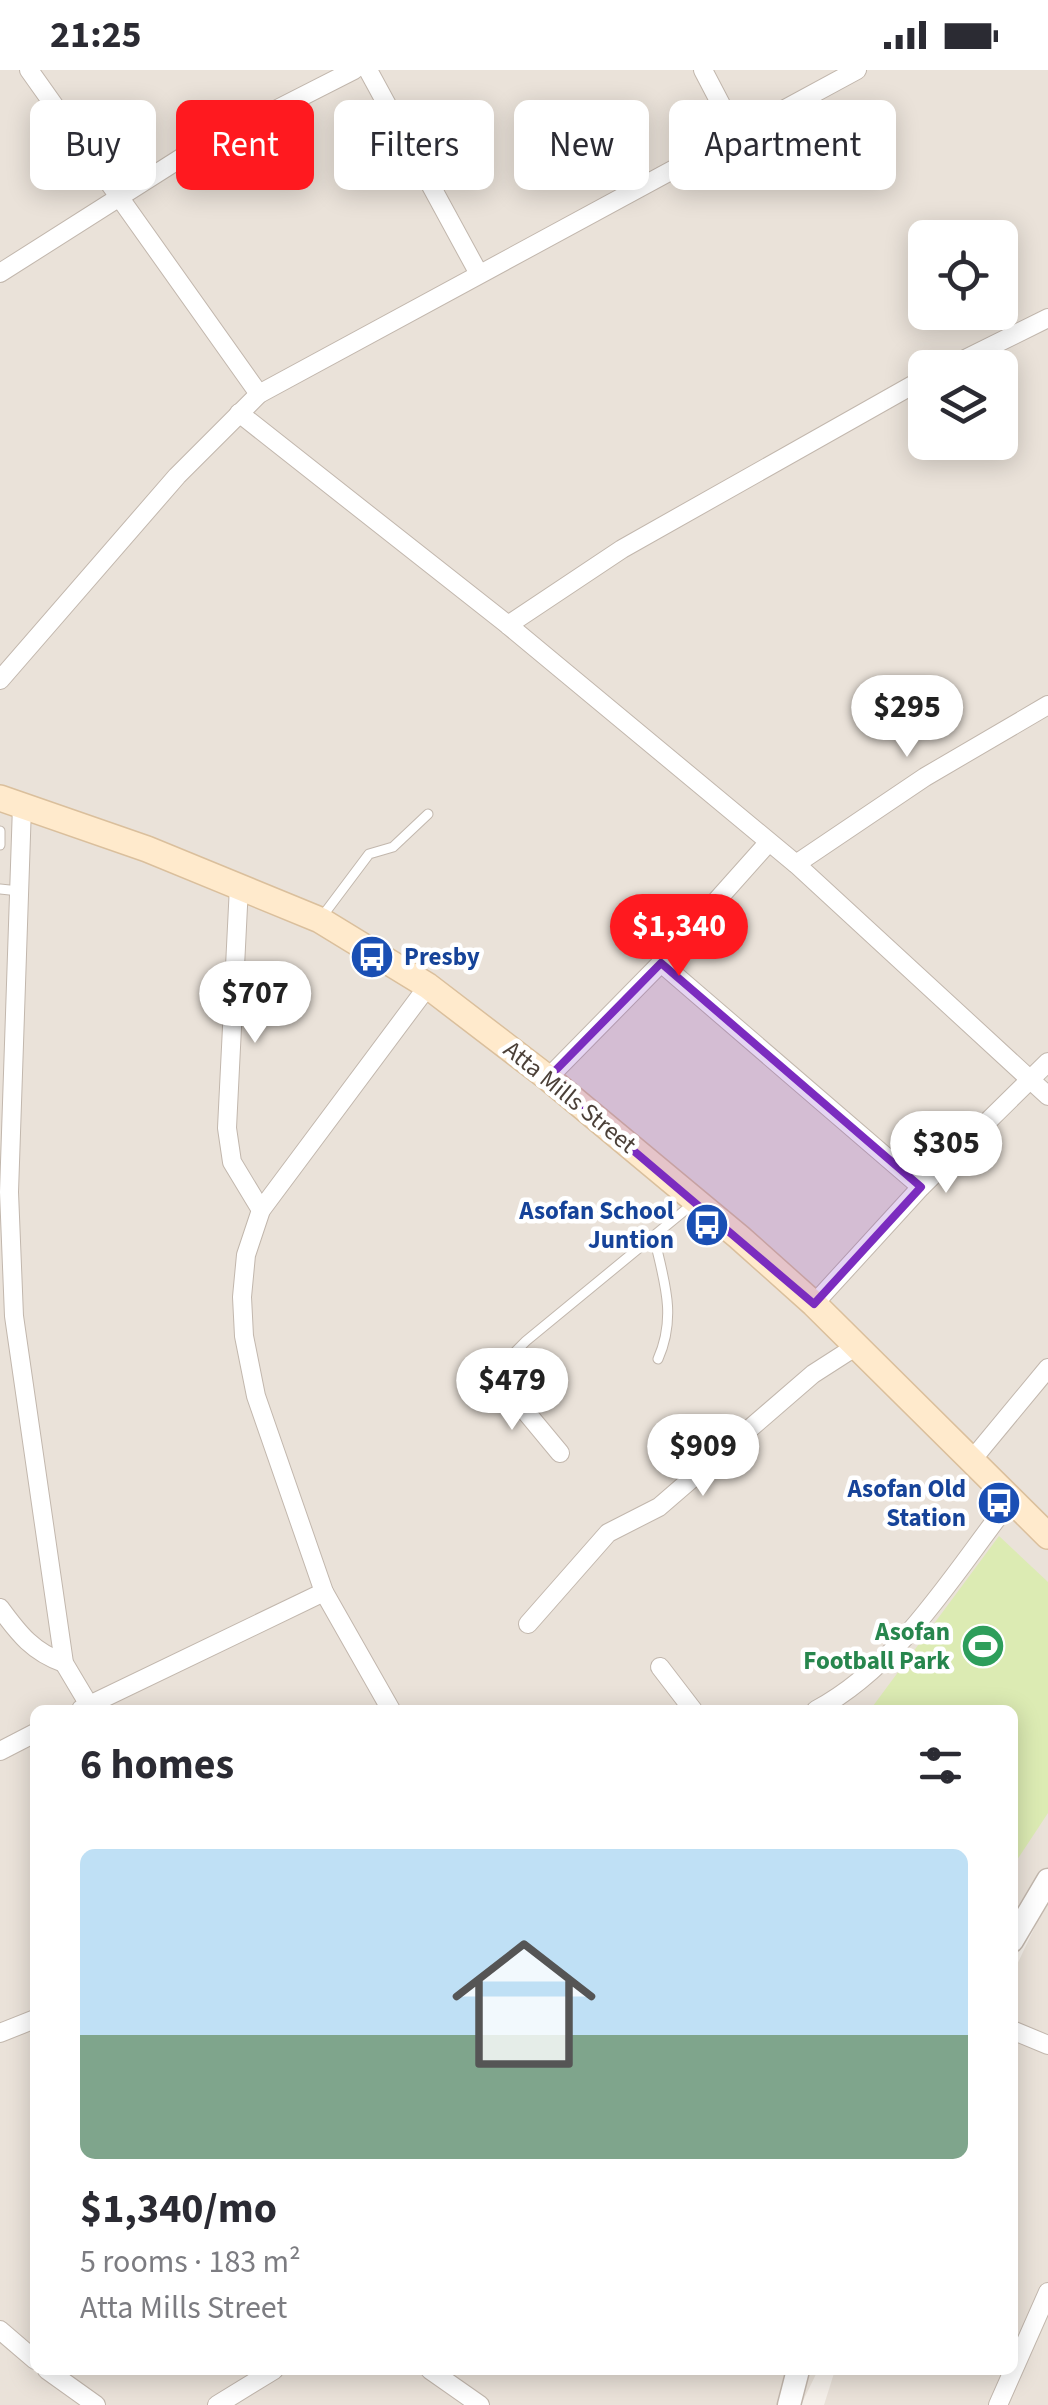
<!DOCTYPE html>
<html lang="en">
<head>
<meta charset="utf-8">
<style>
  :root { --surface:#fff; --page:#f7f7f7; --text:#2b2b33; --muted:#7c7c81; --accent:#ff191f }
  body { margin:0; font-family:"Source Sans 3",sans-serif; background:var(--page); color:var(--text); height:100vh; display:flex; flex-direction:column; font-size:38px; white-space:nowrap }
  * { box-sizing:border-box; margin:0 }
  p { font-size:32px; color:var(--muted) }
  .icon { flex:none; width:55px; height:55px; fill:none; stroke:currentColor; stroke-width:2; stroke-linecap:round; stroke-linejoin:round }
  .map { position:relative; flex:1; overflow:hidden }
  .side { position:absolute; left:30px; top:1635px; width:988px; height:670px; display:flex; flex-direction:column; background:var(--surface); border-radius:15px; box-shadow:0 5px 25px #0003 }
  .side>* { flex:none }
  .guide { position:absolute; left:30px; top:30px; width:990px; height:90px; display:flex; gap:20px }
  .controls { position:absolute; left:908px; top:150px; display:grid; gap:20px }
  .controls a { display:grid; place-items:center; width:110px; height:110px; border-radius:15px; background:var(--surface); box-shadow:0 5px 25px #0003; font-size:50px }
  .price { position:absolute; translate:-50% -85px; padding:0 22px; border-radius:35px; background:#fff; color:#222; font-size:32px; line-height:65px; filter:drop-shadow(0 2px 5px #0008) }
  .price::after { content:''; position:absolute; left:50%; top:60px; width:30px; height:22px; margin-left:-15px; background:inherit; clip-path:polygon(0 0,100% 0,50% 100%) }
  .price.selected { background:var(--accent); color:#fff }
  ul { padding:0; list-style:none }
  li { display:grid; align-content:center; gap:20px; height:530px; padding:0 50px }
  li span { display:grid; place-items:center; height:310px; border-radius:15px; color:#555 }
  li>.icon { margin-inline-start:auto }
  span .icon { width:180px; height:180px; fill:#fffc; stroke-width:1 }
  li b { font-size:42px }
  h2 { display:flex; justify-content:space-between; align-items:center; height:120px; padding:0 50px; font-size:42px }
  .pill { padding:0 35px; border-radius:15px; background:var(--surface); box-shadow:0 5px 25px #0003; font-size:35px; line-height:90px }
  .pill.selected { background:var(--accent); color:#fff }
  .status { display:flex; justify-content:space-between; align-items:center; height:70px; padding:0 50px; background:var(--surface); direction:ltr }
  .status svg { height:28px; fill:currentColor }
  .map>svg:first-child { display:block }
  .residential { fill:#eae2d9; fill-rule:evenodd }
  .green { fill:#dcebb3 }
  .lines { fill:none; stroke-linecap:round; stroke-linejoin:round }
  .service-casing { stroke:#c2b7ad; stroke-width:11 }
  .minor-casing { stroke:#c2b7ad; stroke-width:20 }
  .tertiary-casing { stroke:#c2b7ad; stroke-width:25 }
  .secondary-casing { stroke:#dabf9c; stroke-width:28 }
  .service { stroke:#fff; stroke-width:9 }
  .minor { stroke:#fff; stroke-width:18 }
  .tertiary { stroke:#fff; stroke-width:22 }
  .secondary { stroke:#ffeacc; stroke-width:25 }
  .marked { fill:#7b2cbf; fill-opacity:0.2; stroke:#7b2cbf; stroke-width:8; stroke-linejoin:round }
  .labels { text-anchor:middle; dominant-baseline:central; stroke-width:9; stroke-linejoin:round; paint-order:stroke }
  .transit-label { font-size:25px; font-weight:bold; fill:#164399; stroke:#fff; text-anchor:end }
  .street-label { font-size:25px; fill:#4b4038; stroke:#fff }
  .leisure-label { font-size:25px; font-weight:bold; fill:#27864d; stroke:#fff; text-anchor:end }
</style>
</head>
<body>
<div class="status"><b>21:25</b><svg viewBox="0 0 49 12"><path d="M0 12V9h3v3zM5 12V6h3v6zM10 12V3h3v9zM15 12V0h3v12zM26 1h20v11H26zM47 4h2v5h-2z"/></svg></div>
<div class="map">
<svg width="1048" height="2335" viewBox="0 0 1048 2335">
  <rect width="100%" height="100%" fill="#f6f1eb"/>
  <!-- residential -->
  <g class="residential">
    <path d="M0 0H1048V1819L1013 1893 1012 1640H35V2300H818L801 2335H0ZM925 168H1000V242H925ZM925 298H1000V372H925Z"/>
    <path d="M1048 1829V2335H824L835 2300H1012L1013 1903Z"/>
  </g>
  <!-- green -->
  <path class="green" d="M999 1466 1048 1512V1743L1013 1796 1012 1640H870Z"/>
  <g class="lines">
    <!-- service casing -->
    <g class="service-casing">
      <g id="service">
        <path d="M0 761V775"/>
        <path d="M0 819 19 821"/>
        <path d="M321 848 369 784 393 777 428 744"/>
        <path d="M654 1167C664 1211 677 1246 658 1289"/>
        <path d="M501 1312 504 1293 526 1271 695 1132"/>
      </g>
    </g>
    <!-- minor casing -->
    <g class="minor-casing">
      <g id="minor">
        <path d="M29 0 259 324"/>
        <path d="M368 0 479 204"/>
        <path d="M703 0 738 67"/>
        <path d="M0 203 181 88 354 0"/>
        <path d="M947 298 1048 248"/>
        <path d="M239 343 508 555 796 794 1048 1026"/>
        <path d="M508 555 622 479 925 308"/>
        <path d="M0 610 177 406 259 324 857 0"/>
        <path d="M22 736 9 1122 14 1246 64 1593 89 1635"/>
        <path d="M796 794 925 707 1048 635"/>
        <path d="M239 816 227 1058 232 1092 261 1140"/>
        <path d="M661 893 921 1117"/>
        <path d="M548 1008 661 893 768 773"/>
        <path d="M814 1234 921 1117 1048 992"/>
        <path d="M501 1312 560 1383"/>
        <path d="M971 1391 1048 1298"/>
        <path d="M0 1538C19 1564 33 1582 64 1593"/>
        <path d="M528 1554 608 1463 659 1437 813 1304 855 1277"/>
        <path d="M660 1597 693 1640"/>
        <path d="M81 1639 324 1522"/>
        <path d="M391 1640 324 1522 256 1326 244 1266 242 1227 246 1185 261 1140 428 916"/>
        <path d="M816 1640C900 1595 953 1504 1011 1430"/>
        <path d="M0 1681 35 1663"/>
        <path d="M1012 1960 1048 1975"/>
        <path d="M0 1963 35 1949"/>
        <path d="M0 2260 35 2290"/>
        <path d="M47 2300 96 2335"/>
        <path d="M430 2300 480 2335"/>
        <path d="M217 2335 274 2300"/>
        <path d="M998 2335 1048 2222"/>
      </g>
    </g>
    <!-- tertiary casing -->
    <g class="tertiary-casing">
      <g id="tertiary">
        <path d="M1012 1871 1048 1810"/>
        <path d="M789 2335 798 2300"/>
      </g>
    </g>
    <!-- secondary casing -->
    <g class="secondary-casing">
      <path id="secondary" d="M0 728 147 779 320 850 428 916 548 1008 739 1167 814 1234 1048 1466"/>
    </g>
    <!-- service -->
    <use href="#service" class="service"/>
    <!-- minor -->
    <use href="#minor" class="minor"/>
    <!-- tertiary -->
    <use href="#tertiary" class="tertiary"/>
    <!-- secondary -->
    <use href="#secondary" class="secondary"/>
  </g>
  <!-- marked area -->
  <path class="marked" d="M661 893 921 1117 814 1234 548 1008Z"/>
  <!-- icons -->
  <defs>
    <g id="bus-disc" transform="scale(2.25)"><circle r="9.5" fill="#1a4fb4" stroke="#fff"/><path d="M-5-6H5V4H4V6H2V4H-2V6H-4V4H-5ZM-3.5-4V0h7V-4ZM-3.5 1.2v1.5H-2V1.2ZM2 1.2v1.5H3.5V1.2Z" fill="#fff"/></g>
    <g id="stadium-disc" transform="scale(2.25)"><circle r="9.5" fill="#2e9e5b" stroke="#fff"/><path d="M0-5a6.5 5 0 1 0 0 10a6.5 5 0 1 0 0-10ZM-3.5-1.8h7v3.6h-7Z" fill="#fff"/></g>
  </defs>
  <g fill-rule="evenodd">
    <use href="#bus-disc" x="372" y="887"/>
    <use href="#bus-disc" x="707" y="1155"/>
    <use href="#bus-disc" x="999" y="1433"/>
    <use href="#stadium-disc" x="983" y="1576"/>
  </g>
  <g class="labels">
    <!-- transit labels -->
    <g class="transit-label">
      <text x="404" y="887" text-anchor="start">Presby</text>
      <text x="674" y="1141">Asofan School<tspan x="674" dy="29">Juntion</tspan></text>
      <text x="966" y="1419">Asofan Old<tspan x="966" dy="29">Station</tspan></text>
    </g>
    <!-- street labels -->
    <g class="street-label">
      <text transform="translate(570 1027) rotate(39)">Atta Mills Street</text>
    </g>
    <!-- leisure labels -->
    <g class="leisure-label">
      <text x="950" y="1562">Asofan<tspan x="950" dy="29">Football Park</tspan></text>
    </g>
  </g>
</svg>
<div class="controls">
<a><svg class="icon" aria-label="locate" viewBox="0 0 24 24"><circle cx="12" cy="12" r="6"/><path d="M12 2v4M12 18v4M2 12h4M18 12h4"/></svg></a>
<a><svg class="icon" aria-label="layers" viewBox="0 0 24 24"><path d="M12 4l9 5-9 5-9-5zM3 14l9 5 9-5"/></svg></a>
</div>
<b class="price" style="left:907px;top:690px">$295</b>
<b class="price selected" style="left:679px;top:909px">$1,340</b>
<b class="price" style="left:255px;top:976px">$707</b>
<b class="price" style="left:946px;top:1126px">$305</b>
<b class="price" style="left:512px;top:1363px">$479</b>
<b class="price" style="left:703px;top:1429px">$909</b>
<div class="guide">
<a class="pill">Buy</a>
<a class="pill selected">Rent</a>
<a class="pill">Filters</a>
<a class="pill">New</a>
<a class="pill">Apartment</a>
</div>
<section class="side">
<h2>6 homes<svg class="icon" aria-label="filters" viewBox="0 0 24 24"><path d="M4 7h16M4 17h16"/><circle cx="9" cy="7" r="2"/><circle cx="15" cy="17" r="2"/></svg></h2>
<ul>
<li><span style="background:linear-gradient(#bfe0f5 60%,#7fa58c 0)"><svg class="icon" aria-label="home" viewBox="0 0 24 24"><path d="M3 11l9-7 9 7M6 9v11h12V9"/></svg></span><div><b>$1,340/mo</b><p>5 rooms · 183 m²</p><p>Atta Mills Street</p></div></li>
</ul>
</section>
</div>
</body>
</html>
